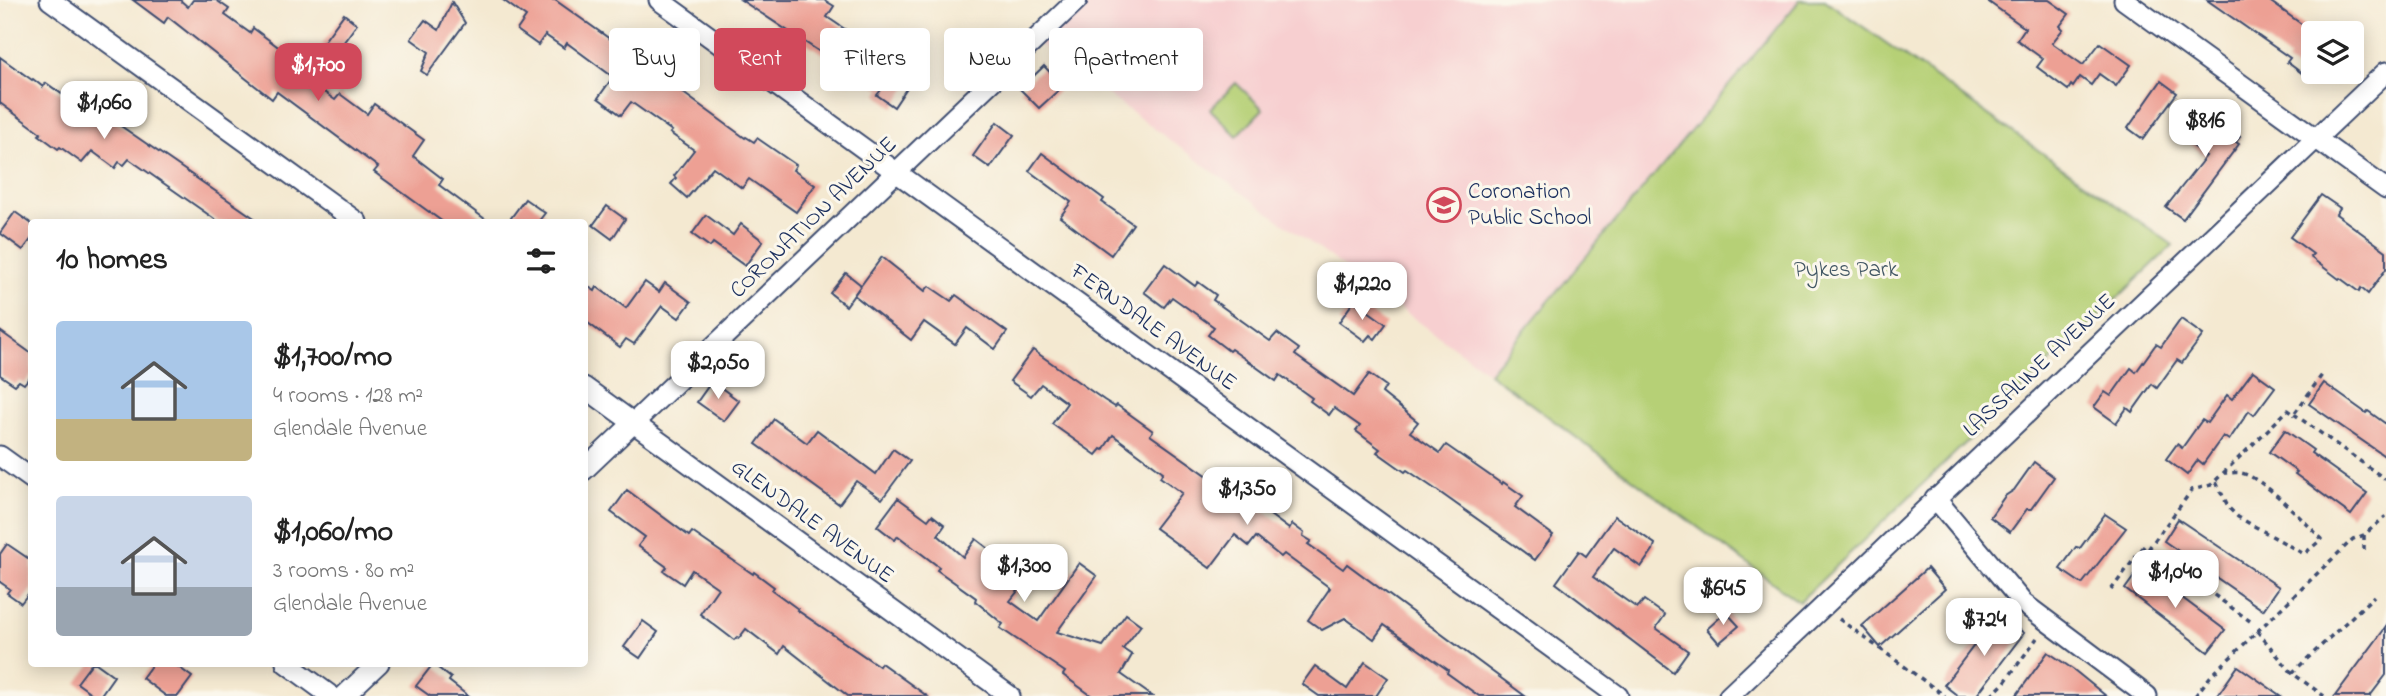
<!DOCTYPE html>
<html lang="en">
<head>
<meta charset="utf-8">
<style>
  :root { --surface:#fff; --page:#f2f2f2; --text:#222; --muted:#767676; --accent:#d1495b }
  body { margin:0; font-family:"Indie Flower",sans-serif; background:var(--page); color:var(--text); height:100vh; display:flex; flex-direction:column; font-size:26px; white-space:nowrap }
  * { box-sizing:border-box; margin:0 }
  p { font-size:23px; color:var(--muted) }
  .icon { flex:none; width:38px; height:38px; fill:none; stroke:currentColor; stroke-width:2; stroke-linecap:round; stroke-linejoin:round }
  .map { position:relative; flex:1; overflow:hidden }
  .drawer { position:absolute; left:28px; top:219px; width:560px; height:448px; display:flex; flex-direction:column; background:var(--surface); border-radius:7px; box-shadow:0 4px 18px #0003 }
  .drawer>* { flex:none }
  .guide { position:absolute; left:609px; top:28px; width:665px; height:63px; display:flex; gap:14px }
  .fabs { position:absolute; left:2301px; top:21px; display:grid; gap:14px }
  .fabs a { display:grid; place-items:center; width:63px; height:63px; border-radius:7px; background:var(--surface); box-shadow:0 4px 18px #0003; font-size:35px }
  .price { position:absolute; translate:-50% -60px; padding:0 16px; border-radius:14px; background:#fff; color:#222; font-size:23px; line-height:46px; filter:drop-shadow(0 2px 4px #0008) }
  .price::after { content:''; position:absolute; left:50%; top:42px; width:21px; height:16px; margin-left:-10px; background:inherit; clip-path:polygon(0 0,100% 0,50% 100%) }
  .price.active { background:var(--accent); color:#fff }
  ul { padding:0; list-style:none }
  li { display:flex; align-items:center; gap:21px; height:175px; padding:0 28px }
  li span { display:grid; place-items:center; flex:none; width:196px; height:140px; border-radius:7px; color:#555 }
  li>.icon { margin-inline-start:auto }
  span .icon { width:84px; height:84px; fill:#fffc; stroke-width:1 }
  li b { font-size:30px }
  h2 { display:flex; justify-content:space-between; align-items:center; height:84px; padding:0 28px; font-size:30px }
  .tag { padding:0 24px; border-radius:7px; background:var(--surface); box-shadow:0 4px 18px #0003; font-size:24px; line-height:63px }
  .tag.active { background:var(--accent); color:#fff }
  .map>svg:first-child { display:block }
  .built { fill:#f7cfd0 }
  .green { fill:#b6d076; stroke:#68806a; stroke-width:2 }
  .building { fill:#eda094 }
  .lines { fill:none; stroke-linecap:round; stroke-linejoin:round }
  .street-casing { stroke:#3c4b6f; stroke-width:23 }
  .path { stroke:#3c4b6f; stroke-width:3.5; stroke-dasharray:5 5; stroke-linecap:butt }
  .street { stroke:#fff; stroke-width:19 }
  .labels { text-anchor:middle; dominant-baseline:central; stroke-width:6; stroke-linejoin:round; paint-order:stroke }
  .poi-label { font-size:23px; fill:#1b2f5e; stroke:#fbf7ec; text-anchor:start }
  .street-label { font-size:23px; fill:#1b2f5e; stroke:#fbf7ec }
  .park-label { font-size:23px; fill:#425764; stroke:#fbf7ec }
</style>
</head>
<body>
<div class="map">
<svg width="2386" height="696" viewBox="0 0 2386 696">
  <rect width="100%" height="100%" fill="#fbf7ec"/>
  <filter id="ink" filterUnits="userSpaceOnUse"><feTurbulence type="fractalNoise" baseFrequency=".0143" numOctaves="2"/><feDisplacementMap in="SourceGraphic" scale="14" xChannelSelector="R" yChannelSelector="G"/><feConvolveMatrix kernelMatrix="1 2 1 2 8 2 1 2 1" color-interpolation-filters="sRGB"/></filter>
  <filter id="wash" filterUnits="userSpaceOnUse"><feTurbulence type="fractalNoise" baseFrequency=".00686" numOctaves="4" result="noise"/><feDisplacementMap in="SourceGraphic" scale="28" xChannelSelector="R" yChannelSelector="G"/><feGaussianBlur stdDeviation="1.57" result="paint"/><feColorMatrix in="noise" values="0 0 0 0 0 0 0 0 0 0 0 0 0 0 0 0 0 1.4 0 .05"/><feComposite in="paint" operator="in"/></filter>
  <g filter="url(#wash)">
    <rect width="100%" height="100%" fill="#f4e9d1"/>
    <!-- built -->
    <path class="built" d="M1077 0H1800L1489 373 1030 38Z"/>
    <!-- green -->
    <g class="green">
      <path d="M1800 0H1825L2173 245 1799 602 1489 373Z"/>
      <path d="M1236 83 1263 109 1237 136 1210 109Z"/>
    </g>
    <g id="blocks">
      <!-- building -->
      <g class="building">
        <path d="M133 0H180L188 7 193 0H216L229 9 225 15 250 33 253 28 281 49 283 46 298 57 292 65 295 67 293 70 335 100 340 94 367 114 374 104 424 140 413 156 443 179 439 185 489 222H443L374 172 378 167 277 92 272 99 168 17 164 23Z"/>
        <path d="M503 0H555L641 61 643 58 656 67 654 70 676 86 675 87 745 138 746 137 754 142 757 138 796 165 793 170 815 185 796 212 749 179 742 188 713 167 687 198 671 184 676 178 674 176 694 150 670 133 672 131 631 102 621 115 598 98 613 77 567 43 564 48 545 35 538 45 517 30 526 17Z"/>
        <path d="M741 0H824L834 6 827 17 880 53 876 59 910 83 894 107 877 95 881 90 875 85 835 56 833 59 824 52 823 54Z"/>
        <path d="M1986 0H2049L2069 14 2060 26 2063 29 2052 43 2083 65 2100 43 2131 65 2116 86 2099 74 2091 85 2080 77 2073 87 2071 85 2068 90 2037 67 2043 59 2017 40 2025 28Z"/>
        <path d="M2207 0H2268L2314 33V59L2303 74 2287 62 2290 58Z"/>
        <path d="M452 2 465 23 427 75 421 71 429 52 411 39 425 20 439 30Z"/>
        <path d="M344 14 357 24 335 54 322 44Z"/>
        <path d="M0 57 32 80 33 79 43 87 46 83 90 114 93 110 100 115 102 113 260 222H219L129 159 124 165 119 162 115 168 92 151 82 163 60 147 58 149 39 135 41 133 0 103Z"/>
        <path d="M1044 66 1063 86 1039 108 1020 89Z"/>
        <path d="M2161 81 2177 93 2143 139 2128 128Z"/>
        <path d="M2205 108 2240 137 2236 142 2239 144 2183 219 2166 207 2206 156 2183 138Z"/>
        <path d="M997 122 1014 135 990 168 973 156Z"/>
        <path d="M1042 153 1104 199 1102 202 1133 224 1111 255 1060 217 1071 202 1029 171Z"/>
        <path d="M2321 195 2340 208 2336 214 2386 251V269L2368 294 2361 288 2359 292 2340 278 2339 279 2310 257 2313 254 2290 237Z"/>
        <path d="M525 199 545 213 538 222H508Z"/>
        <path d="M607 206 625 219 612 239 593 225Z"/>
        <path d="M15 212 32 224V238L23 250 0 233Z"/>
        <path d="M706 215 733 235 741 224 763 241 745 266 713 243 710 247 692 234Z"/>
        <path d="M882 257 925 291 929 286 951 301 956 295 1007 332 995 349 967 328 955 344 924 322 911 340 854 295Z"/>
        <path d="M1165 264 1195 286 1198 282 1216 295 1213 300 1270 341 1277 333 1299 349 1295 355 1353 396 1369 374 1386 386 1382 393 1418 422 1410 432 1440 453 1446 445 1502 484 1503 482 1523 496 1515 507 1553 535 1535 560 1435 489 1407 470 1405 472 1377 452 1380 449 1356 431 1360 426 1334 408 1329 415 1310 401 1312 398 1280 375 1276 381 1231 349 1229 351 1208 335 1214 327 1172 297 1164 307 1144 292Z"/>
        <path d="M846 273 861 285 846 306 830 293Z"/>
        <path d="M645 282 659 292 665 283 691 302 679 318 662 306 634 344 626 339 620 347 584 320V284L595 291 597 287 626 308Z"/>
        <path d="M1354 301 1386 324 1375 339 1370 335 1365 341 1339 322Z"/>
        <path d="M2181 319 2203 335 2182 363 2177 360 2157 388 2152 384 2132 412 2127 408 2116 423 2094 407 2105 392 2111 396 2131 368 2136 372 2156 344 2161 347Z"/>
        <path d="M0 331 32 354V374L24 384 19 381 15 385 0 375Z"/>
        <path d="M1033 350 1104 400 1115 407 1117 405 1153 431 1150 435 1208 476 1211 471 1289 529 1292 524 1304 533 1303 536 1311 541 1308 544 1343 569 1347 564 1525 696H1479L1447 673 1448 670 1384 625 1374 639 1345 618 1322 630 1308 620 1330 588 1284 554 1281 557 1256 537 1249 546 1235 535 1210 568 1155 528 1182 493 1160 477 1163 472 1113 435 1103 450 1101 449 1096 455 1052 424 1067 403 1041 384 1031 396 1010 381Z"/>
        <path d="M2253 371 2275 387 2254 415 2249 411 2229 440 2223 436 2203 464 2198 460 2187 475 2166 459 2177 444 2182 448 2202 420 2207 423 2227 395 2232 399Z"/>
        <path d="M712 381 739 401 724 421 697 402Z"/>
        <path d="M2324 383 2366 413 2368 411 2386 424V457L2309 404Z"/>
        <path d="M774 419 807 443 817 430 876 474 893 449 910 461 882 499 856 481 839 504 756 444Z"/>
        <path d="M2285 430 2313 450 2311 453 2367 493 2351 515 2295 474 2297 472 2269 452Z"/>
        <path d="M2034 462 2054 477 2031 509H2027L2010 532 1990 517 2005 496 2014 490Z"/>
        <path d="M627 490 689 536 692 532 753 574 754 572 774 587 772 590 798 609 797 610 879 666 881 663 927 696H848L784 646 779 654 746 629 739 638 737 637 734 640 700 614 718 588 692 570 683 584 664 571 667 567 638 546 645 537 611 512Z"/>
        <path d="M898 498 928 520 932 515 945 525 938 535 963 557 976 539 997 555 1001 556 1006 549 1033 572 1010 601 1038 621 1079 563 1097 576 1057 632 1103 646 1126 614 1141 625 1123 649 1132 655 1121 674 1152 696H1092L1063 675 1065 672 1000 628 1003 624 975 601 976 598 937 570 939 567 898 536 895 540 877 526Z"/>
        <path d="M2105 514 2126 528 2082 584 2060 569 2076 547 2080 548Z"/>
        <path d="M1615 516 1655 544 1653 550 1641 567 1614 548 1593 577 1637 608 1644 600 1665 615 1656 628 1688 651 1673 672 1556 583 1579 551 1586 556Z"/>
        <path d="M2178 519 2279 587 2263 610 2164 541Z"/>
        <path d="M7 544 32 561V589L21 603 7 593 10 589 0 582V554Z"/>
        <path d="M2141 567 2225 630 2208 652 2125 589Z"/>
        <path d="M1927 568 1945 589 1880 647 1862 626Z"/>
        <path d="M1726 612 1739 626 1719 643 1707 629Z"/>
        <path d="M1998 614 2024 633 1976 696H1958L1944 685Z"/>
        <path d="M643 621 658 632 640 658 624 647Z"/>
        <path d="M2386 627V675L2370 696H2335Z"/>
        <path d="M2048 652 2074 670 2106 696H2016Z"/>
        <path d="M1365 662 1388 678 1376 696H1319L1302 684 1315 666 1347 689Z"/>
        <path d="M92 663H96L114 676 100 696H95L77 683Z"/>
        <path d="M153 663H173L192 677 178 696H166L142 678Z"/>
        <path d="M433 664 451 678 449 681 468 696H430L416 686Z"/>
        <path d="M2238 666 2281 696H2217Z"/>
      </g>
    </g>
  </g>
  <g filter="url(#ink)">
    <use href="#blocks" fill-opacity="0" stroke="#3c4b6f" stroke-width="2"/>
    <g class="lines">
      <!-- street casing -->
      <g class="street-casing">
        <g id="street">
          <path d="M50 0 357 222"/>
          <path d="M659 0 1618 696"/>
          <path d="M2124 0 2386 189"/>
          <path d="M584 387 1010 696"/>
          <path d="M0 456 32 479"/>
          <path d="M584 470 1077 0"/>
          <path d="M1935 498 2023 603 2147 696"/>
          <path d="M286 663 331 696"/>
          <path d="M344 696 379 663"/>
          <path d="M1729 696 2386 72"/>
        </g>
      </g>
      <!-- path -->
      <g class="path">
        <path d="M2294 414 2385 479"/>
        <path d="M2216 482 2229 508 2238 517 2304 554 2322 539C2305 523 2263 477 2241 473 2236 472 2229 473 2224 473"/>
        <path d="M2364 535V553"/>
        <path d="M2149 548 2250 621"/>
        <path d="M2111 590 2145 545 2149 548 2192 490 2211 485 2288 410 2294 414 2322 375"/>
        <path d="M1839 619 1945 696"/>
        <path d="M2257 631 2292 673 2324 696"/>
        <path d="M2292 673 2374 596"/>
        <path d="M1991 696 2005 682 2037 638"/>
        <path d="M2195 696 2210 677 2353 539 2364 535 2386 516"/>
      </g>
      <!-- street -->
      <use href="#street" class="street"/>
    </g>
  </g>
  <!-- icons -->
  <defs>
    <g id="school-ring" transform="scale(1.75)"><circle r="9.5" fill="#fbf7ec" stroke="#d1495b" stroke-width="1.5"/><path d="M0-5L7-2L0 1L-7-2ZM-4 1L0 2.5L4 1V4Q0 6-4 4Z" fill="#d1495b"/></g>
  </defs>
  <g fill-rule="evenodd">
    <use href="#school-ring" x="1444" y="205"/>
  </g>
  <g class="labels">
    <!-- poi labels -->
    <g class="poi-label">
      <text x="1468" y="192">Coronation<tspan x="1468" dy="26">Public School</tspan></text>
    </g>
    <!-- street labels -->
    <g class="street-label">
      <text transform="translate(814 218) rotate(-44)">CORONATION AVENUE</text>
      <text transform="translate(1153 328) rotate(36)">FERNDALE AVENUE</text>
      <text transform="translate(2040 366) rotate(-43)">LASSALINE AVENUE</text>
      <text transform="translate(812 522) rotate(36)">GLENDALE AVENUE</text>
    </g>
    <!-- park labels -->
    <g class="park-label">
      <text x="1846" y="270">Pykes Park</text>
    </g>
  </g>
</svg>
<div class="fabs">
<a><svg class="icon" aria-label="layers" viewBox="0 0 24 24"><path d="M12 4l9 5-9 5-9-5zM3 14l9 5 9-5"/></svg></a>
</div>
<b class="price active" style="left:318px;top:103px">$1,700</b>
<b class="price" style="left:104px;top:141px">$1,060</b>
<b class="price" style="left:2205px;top:159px">$816</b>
<b class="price" style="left:1362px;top:322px">$1,220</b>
<b class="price" style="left:718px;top:401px">$2,050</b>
<b class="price" style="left:1247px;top:527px">$1,350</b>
<b class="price" style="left:1024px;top:604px">$1,300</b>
<b class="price" style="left:2175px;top:610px">$1,040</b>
<b class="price" style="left:1723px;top:627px">$645</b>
<b class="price" style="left:1984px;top:658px">$724</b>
<div class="guide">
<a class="tag">Buy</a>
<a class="tag active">Rent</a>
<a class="tag">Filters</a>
<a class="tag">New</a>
<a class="tag">Apartment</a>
</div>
<section class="drawer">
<h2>10 homes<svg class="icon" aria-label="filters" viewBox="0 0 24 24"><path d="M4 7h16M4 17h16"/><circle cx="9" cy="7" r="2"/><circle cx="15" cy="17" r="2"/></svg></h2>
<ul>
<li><span style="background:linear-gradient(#a9c7e8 70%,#c2b280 0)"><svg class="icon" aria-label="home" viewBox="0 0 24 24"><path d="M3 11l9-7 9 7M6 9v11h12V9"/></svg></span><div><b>$1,700/mo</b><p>4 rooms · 128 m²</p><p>Glendale Avenue</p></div></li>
<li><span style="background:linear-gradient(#c9d6e8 65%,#9aa5b1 0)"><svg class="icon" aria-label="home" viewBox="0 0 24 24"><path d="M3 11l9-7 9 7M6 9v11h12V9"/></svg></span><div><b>$1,060/mo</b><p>3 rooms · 80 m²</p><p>Glendale Avenue</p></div></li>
</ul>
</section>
</div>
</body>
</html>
